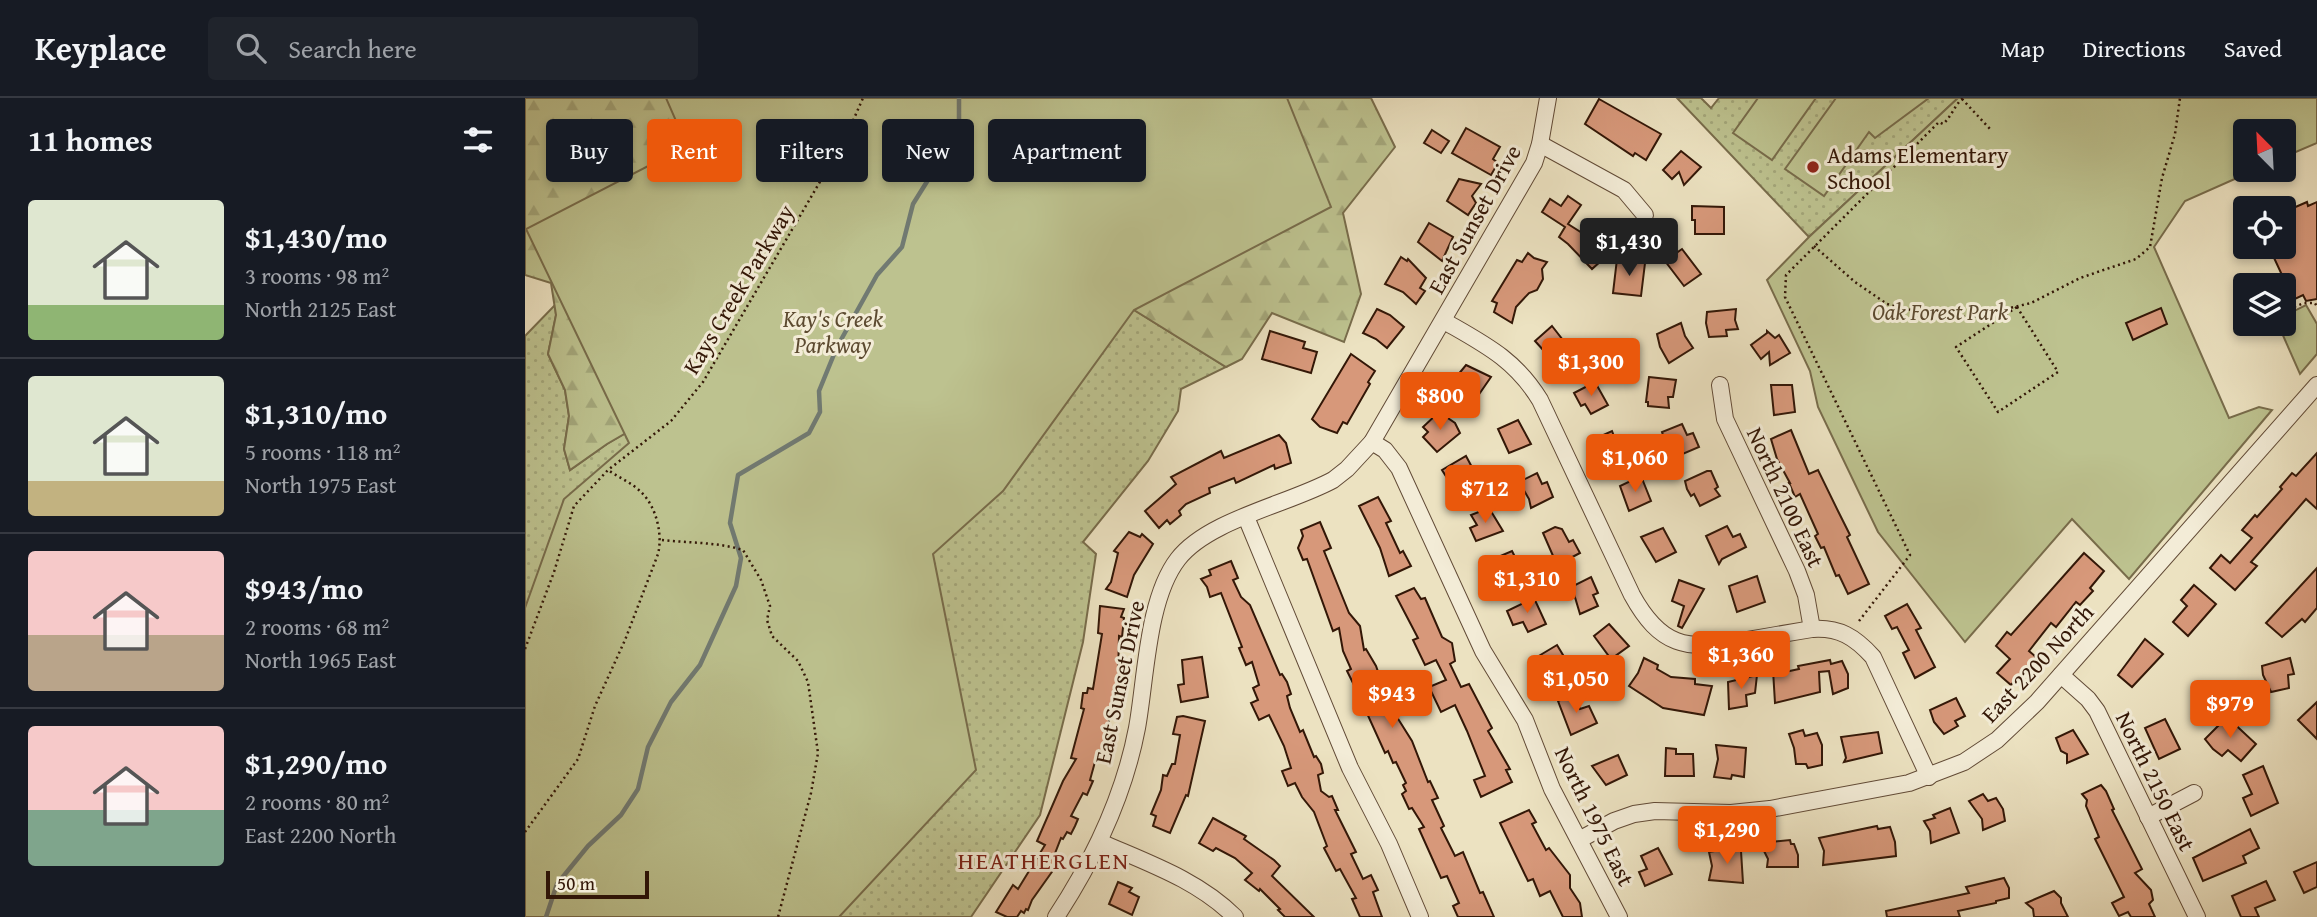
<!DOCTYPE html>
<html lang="en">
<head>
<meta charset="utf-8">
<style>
  :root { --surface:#171b24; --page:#20242c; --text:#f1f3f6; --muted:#9ea1a6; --line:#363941; --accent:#ea580c }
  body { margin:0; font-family:"Gentium Book Plus",serif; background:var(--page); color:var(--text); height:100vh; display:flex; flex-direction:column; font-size:26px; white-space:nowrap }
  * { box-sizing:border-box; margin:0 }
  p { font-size:23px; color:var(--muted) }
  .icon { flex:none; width:38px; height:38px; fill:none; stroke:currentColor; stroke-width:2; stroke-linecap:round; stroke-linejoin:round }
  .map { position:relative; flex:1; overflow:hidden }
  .side { display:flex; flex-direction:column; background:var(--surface); width:525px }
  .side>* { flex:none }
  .banner { position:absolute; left:21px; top:21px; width:665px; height:63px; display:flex; gap:14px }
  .needle { width:46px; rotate:336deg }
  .fabs { position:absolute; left:1708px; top:21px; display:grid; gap:14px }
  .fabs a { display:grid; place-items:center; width:63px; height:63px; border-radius:7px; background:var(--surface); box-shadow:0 4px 10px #0003; font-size:35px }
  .scale { position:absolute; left:21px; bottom:18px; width:103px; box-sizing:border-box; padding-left:7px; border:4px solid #331707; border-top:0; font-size:19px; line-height:24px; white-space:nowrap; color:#331707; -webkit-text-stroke:5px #f3ecd7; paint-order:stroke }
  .price { position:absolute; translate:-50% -60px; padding:0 16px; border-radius:7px; background:var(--accent); color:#fff; font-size:23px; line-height:46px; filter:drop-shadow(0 2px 4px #0008) }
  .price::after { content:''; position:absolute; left:50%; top:42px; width:21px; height:16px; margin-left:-10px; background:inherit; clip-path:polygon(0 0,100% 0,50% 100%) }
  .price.current { background:#222; color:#fff }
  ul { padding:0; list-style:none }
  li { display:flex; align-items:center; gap:21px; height:175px; padding:0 28px }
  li+li { border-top:2px solid var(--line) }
  li span { display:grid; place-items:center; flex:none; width:196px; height:140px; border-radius:7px; color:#555 }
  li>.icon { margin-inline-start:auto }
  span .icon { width:84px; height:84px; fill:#fffc; stroke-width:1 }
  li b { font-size:30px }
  h2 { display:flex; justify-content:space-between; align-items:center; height:84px; padding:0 28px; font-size:30px }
  .tag { padding:0 24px; border-radius:7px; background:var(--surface); box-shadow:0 4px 10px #0003; font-size:24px; line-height:63px }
  .tag.current { background:var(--accent); color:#fff }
  header { display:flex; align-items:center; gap:42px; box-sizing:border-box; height:98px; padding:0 35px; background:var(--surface); border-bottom:2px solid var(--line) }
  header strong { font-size:33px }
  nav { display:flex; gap:38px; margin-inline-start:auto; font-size:24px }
  .search { width:490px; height:63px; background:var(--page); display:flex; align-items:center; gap:18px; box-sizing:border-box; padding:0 24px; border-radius:7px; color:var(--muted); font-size:26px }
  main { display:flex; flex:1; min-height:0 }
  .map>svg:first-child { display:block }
  .grass { fill:url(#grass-dots); stroke:#786c4b; stroke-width:2 }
  .forest { fill:url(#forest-firs); stroke:#786c4b; stroke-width:2 }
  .park { fill:#bdc28f; stroke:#786c4b; stroke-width:2 }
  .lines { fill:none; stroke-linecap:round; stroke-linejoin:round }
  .stream { stroke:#717a72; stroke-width:4.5 }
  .building { fill:#d7987a; stroke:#331707; stroke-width:2 }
  .street-casing { stroke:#614a36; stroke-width:18 }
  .path { stroke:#331707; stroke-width:2.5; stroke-dasharray:2 3.5; stroke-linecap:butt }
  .street { stroke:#f3ecd7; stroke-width:16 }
  .poi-dot { fill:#8f2418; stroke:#f3ecd7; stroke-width:2.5 }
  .labels { text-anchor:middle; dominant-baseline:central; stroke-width:6; stroke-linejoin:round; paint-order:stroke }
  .poi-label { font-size:23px; fill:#331707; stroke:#f3ecd7; text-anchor:start }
  .street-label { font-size:23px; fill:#331707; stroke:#f3ecd7 }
  .park-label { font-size:23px; font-style:italic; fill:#5c4a30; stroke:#f3ecd7 }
  .neighbourhood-label { font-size:24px; letter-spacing:2px; fill:#7a1f14; stroke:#f3ecd7 }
</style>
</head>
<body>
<header>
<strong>Keyplace</strong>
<div class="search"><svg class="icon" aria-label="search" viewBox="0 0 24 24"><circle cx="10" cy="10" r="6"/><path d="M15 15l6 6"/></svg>Search here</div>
<nav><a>Map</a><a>Directions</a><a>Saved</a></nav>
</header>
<main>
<section class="side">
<h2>11 homes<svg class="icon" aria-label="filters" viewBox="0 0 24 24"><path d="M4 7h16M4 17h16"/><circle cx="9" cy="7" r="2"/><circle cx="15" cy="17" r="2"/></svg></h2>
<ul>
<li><span style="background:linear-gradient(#dfe7d0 75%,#8fb573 0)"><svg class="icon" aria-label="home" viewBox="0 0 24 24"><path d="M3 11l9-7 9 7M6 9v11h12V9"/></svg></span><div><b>$1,430/mo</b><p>3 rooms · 98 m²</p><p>North 2125 East</p></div></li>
<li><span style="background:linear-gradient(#dfe7d0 75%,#c2b280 0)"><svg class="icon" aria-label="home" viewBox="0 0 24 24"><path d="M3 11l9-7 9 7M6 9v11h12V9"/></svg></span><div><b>$1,310/mo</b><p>5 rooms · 118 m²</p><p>North 1975 East</p></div></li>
<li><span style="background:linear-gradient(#f6c9c9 60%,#b9a48a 0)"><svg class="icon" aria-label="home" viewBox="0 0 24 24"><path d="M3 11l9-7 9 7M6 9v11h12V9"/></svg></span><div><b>$943/mo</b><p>2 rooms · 68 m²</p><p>North 1965 East</p></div></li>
<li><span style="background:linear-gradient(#f6c9c9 60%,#7fa58c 0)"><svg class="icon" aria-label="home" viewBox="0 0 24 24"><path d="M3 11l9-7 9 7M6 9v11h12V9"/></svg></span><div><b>$1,290/mo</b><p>2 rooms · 80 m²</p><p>East 2200 North</p></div></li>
</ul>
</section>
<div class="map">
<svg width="1792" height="819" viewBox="0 0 1792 819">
  <defs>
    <pattern id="grass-dots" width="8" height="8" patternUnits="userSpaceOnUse" patternTransform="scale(1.75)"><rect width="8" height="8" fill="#bdc28f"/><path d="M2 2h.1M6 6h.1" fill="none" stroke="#a3a67a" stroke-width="1.8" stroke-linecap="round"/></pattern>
    <pattern id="forest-firs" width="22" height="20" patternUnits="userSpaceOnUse" patternTransform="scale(1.75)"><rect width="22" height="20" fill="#bdc28f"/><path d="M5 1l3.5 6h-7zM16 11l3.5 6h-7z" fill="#a3a67a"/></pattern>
  </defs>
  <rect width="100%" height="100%" fill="#ece2c1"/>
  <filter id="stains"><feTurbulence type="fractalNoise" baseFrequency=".00286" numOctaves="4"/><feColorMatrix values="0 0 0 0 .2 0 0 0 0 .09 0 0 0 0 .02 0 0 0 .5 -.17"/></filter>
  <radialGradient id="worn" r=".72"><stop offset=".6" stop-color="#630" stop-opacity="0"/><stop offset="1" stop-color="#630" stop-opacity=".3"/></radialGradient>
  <!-- grass -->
  <g class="grass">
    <path d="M1152 0H1176L1186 10 1194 0H1433L1284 139Z"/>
    <path d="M30 207 31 217 23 256 40 292 44 318 39 351 45 372 82 346 118 325 609 212 701 269 656 291 653 313 623 363 558 444 571 456 558 544 515 717 446 819H60L0 787V238Z"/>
  </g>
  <!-- forest -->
  <g class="forest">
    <path d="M0 0H213L118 325 82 346 45 372 39 351 44 318 40 292 23 256 31 217 26 185 0 177Z"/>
    <path d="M611 0H846L870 49 818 115 836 196 819 244 747 215 717 261 701 269 609 212Z"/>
  </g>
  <!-- park -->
  <g class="park">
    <path d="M141 0H762L806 109 609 212 478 393 408 456 451 672 314 819H0V510L39 401 104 345 1 131 162 48Z"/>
    <path d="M1233 0H1291L1247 62 1208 35Z"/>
    <path d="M1311 0H1404L1350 40 1344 34 1299 98 1260 71Z"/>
    <path d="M1433 0H1792V45L1759 59V33H1720V72H1730L1660 103 1629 149 1704 320 1734 309 1747 312 1604 481 1547 421 1440 544 1353 434 1293 309 1285 273 1242 182 1284 139Z"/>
    <path d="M1781 207 1792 226V256L1775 276 1753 226H1759V218Z"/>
  </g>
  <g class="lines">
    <!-- stream -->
    <path class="stream" d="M21 819 32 786 63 748 96 717 113 691 123 649 146 604 175 567 211 488 216 460 205 425 213 377 284 335 295 314 294 293 312 249 352 177 377 149 388 106 403 82 414 72 434 22V0"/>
  </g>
  <!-- building -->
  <g class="building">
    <path d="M1074 1 1136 36 1121 62 1110 55 1108 58 1060 26Z"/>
    <path d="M941 30 975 49 968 61 973 65 966 77 927 55Z"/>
    <path d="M907 32 924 43 916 55 899 45Z"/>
    <path d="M1156 53 1176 69 1159 87 1154 74 1147 81 1138 72Z"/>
    <path d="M934 81 956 86 947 98 951 105 943 117 922 103Z"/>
    <path d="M1043 98 1056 107 1043 126 1062 138 1065 136 1073 144 1075 141 1087 153 1067 171 1043 146 1034 139 1040 129 1017 114 1025 101 1036 108Z"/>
    <path d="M1782 104 1783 108 1792 104V201L1781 203 1778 197 1759 206V187H1732L1757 177 1744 149H1759V114Z"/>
    <path d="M1167 108 1199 109V136H1170V122H1167Z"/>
    <path d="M904 125 928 139 917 163 893 144Z"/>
    <path d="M1157 151 1176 176 1159 188 1140 163Z"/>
    <path d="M1003 155 1009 160 1022 164 1017 171 1018 181 1012 192 1004 195 991 209 987 225 969 214 972 205 967 203 992 162 997 164Z"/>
    <path d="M876 159 882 163 883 161 901 180 895 190 900 193 891 206 878 194 860 186Z"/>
    <path d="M1092 161 1120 165 1116 198 1088 195Z"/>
    <path d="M1636 210 1642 226 1608 242 1601 225Z"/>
    <path d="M852 211 865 217 879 229 862 250 851 241 838 235Z"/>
    <path d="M1211 211 1210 222 1213 231 1201 232 1202 238 1184 239 1181 225 1182 214Z"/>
    <path d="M1156 225 1160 238 1168 250 1144 265 1135 249 1132 236Z"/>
    <path d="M1027 228 1038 242 1045 247 1029 264 1010 243Z"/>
    <path d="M745 233 780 244 778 250 792 254 786 275 737 261Z"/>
    <path d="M1242 233 1250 240 1254 237 1265 255 1245 267 1244 254 1236 261 1226 247 1242 235Z"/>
    <path d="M826 256 850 273 843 284 845 286 822 326 818 324 812 335 795 329 787 321Z"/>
    <path d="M941 267 966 279 948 305 938 296 923 289Z"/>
    <path d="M1124 279 1151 282 1148 299H1143L1144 310 1123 308V304H1121Z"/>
    <path d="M1070 284 1083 307 1066 316 1060 306 1056 308 1049 295Z"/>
    <path d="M1246 287H1267L1270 314 1249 317Z"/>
    <path d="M914 314 930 325 935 335 912 354 898 339 903 334 898 329Z"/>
    <path d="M993 322 1006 346 984 355 973 331Z"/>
    <path d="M1157 326 1162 337 1168 335 1174 349 1146 361 1137 334Z"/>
    <path d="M1266 332 1284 376 1293 372 1313 413 1325 437 1322 439 1344 486 1323 496 1314 477 1311 478 1299 449 1296 450 1290 438 1293 436 1275 396 1270 399 1264 385H1265L1252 361 1246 341Z"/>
    <path d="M1087 333 1097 359 1077 368 1067 342Z"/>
    <path d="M754 337 761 345 766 365 750 371 749 367 711 385 709 380 684 390 685 395 661 406 654 413 656 417 645 426 642 422 634 430 620 413 651 386 646 379 696 353 699 360Z"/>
    <path d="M1792 355V411L1781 401 1726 464 1732 468 1710 492 1685 470 1696 457 1705 465 1727 440 1717 432 1730 417 1732 419 1757 391 1755 389 1767 375 1771 378Z"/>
    <path d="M941 358 949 373 946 374 951 384 931 394 917 372Z"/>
    <path d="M1182 373H1186L1193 389 1190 391 1195 398 1175 408 1169 396 1166 398 1162 391 1160 383Z"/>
    <path d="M1012 375 1017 386 1022 384 1028 399 1006 410 1004 401 994 384Z"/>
    <path d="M1116 378 1126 403 1104 413 1095 388Z"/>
    <path d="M853 399 866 423 861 425 875 455 878 453 886 468 864 478 855 450 834 408Z"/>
    <path d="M964 410 978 433 951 443 945 430 952 427 946 417Z"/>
    <path d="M795 424 806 450 799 453 824 515 835 528 839 552 841 551 851 568 858 588 863 586 874 614 870 616 887 643 903 684 905 683 913 700 907 702 919 728 916 730 930 758 938 754 955 795 958 794 969 819H933L928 808 934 805 922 778 916 780 894 731 899 729 887 710 884 711 877 696 881 693 878 687 881 685 871 664 868 665 863 653 860 655 840 611 848 609 830 586 829 587 822 573 826 571 818 553 814 530 808 533 782 461 778 462 773 450 778 438 776 432Z"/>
    <path d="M1202 428 1208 439 1215 436 1221 449 1197 461 1194 466 1181 438Z"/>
    <path d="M1030 429 1037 431 1044 444 1048 442 1055 455 1032 467 1018 435Z"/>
    <path d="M1138 430 1151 454 1131 464 1116 439Z"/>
    <path d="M604 434 615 439 617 436 628 446 609 477 602 499 581 491 586 484 593 455 589 453Z"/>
    <path d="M987 453 993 465 996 464 1002 477 977 488 972 477 966 480 959 465Z"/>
    <path d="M1559 455 1579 473 1565 490 1568 493 1555 507 1551 504 1531 529 1526 525 1504 553 1511 559 1486 587 1472 575 1485 561 1471 548 1482 534 1486 537Z"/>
    <path d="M706 463 713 480 708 482 716 499 725 507 755 577 757 576 762 584 766 596 762 598 765 610 775 634 778 632 789 659 791 658 796 666 798 675 793 677 796 693 804 699 807 698 813 712H810L831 754 826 756 838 781 846 777 853 792 848 794 857 819H835L827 801 831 800 815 771 811 773 799 750 802 748 789 714 777 699 770 685 763 688 757 673 766 670 759 648 744 617 734 622 726 605 733 602 728 590 734 587 727 564 721 567 714 550 717 549 696 495 685 499 682 489 676 481 686 477 684 472Z"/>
    <path d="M1792 470V510L1780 524 1777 521 1757 539 1741 525Z"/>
    <path d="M1232 478 1240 504 1212 514 1204 488Z"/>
    <path d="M1066 479 1073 495 1068 497 1073 508 1055 516 1049 496 1044 490Z"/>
    <path d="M1154 482 1179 491 1157 530 1153 528 1159 508 1147 503Z"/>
    <path d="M1669 487 1691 506 1663 538 1648 524 1662 508 1656 502Z"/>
    <path d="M889 490 896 501 900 500 917 539 927 545 930 563 925 566 936 589 944 586 967 630 963 633 985 671 981 672 987 684 956 699 949 682 960 678 942 633 930 607 916 614 904 589 921 582 911 562 900 567 888 542 893 540 871 498Z"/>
    <path d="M1009 500 1021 526 1003 534 998 524 988 527 982 513Z"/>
    <path d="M1382 506 1396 530 1391 532 1410 569 1390 580 1378 555 1384 552 1372 529 1367 531 1360 518Z"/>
    <path d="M575 508 599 511 596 519 599 520 597 539 594 538 593 581 577 655 573 653 565 682 568 683 562 697 558 695 546 718 553 721 550 728 546 736 542 734 538 741 536 740 529 758 535 761 529 771 507 802 503 812 501 811 499 815 496 813 492 819H482L471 814 488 787 493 791 520 747 512 743 538 683 551 661 546 660 559 611 556 610 558 595H562L563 590 568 591 577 536 573 535Z"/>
    <path d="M1084 526 1104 548 1086 561 1069 538Z"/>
    <path d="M1620 541 1638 556 1607 589 1593 577Z"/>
    <path d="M1032 547 1047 572 1029 582 1023 571 1014 575 1007 562Z"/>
    <path d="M677 559 683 599 656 604 653 587 659 586 657 562Z"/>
    <path d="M1119 560 1133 567 1132 571 1146 579 1170 581V586L1187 588 1179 617 1138 610 1104 588 1113 575Z"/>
    <path d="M1765 560 1769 576 1763 577 1764 590 1746 594 1738 577 1737 568Z"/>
    <path d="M1305 562 1306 566 1317 563 1323 576V590L1308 596 1304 573 1294 574 1295 594 1250 605 1248 572 1259 570 1260 574 1274 571 1273 568Z"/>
    <path d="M1232 577 1230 595 1221 597 1222 608 1204 611 1203 584Z"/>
    <path d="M1048 596 1055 611 1064 608 1072 625 1046 637 1033 603Z"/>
    <path d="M1431 600 1440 618 1430 623 1433 628 1419 636 1409 624 1405 612Z"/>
    <path d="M1792 604V641L1773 622Z"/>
    <path d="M658 618 680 623 663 698 661 697 645 735 628 728 631 718 626 716 636 692 638 677 642 678 647 666H650L655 637 648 636 652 619Z"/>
    <path d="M1702 619 1731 646 1716 663 1703 652 1697 658 1688 651 1680 641Z"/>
    <path d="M1640 621 1655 651 1634 661 1620 630Z"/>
    <path d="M1278 632 1280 638 1292 635 1297 647V667L1283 670 1281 666H1271L1269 650 1264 636Z"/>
    <path d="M1548 632 1563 656 1542 665V656L1536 653 1531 640Z"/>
    <path d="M1353 634 1357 655 1319 664 1321 660 1316 639Z"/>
    <path d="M1191 647 1221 650 1219 679 1207 677 1206 681 1189 679 1193 661Z"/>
    <path d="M1141 650 1151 651V656H1168L1169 678H1140Z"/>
    <path d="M1093 657 1102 677 1081 687 1067 668Z"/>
    <path d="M1738 668 1753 705 1726 718 1718 700 1727 696 1718 677Z"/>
    <path d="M1576 687 1581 693 1589 711 1587 712 1617 771 1610 775 1626 792 1628 802 1624 806 1630 819H1606L1603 814 1594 818 1587 805 1599 799 1570 741 1574 739 1561 708 1562 702 1557 696Z"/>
    <path d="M1458 696 1463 703 1471 700 1478 711 1480 723 1458 732 1457 721 1444 703Z"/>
    <path d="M1425 710 1434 735 1406 745 1405 733 1399 723 1410 720 1408 717Z"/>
    <path d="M1004 712 1011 724 1007 726 1021 752 1024 750 1045 777V790L1055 805 1057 819H1038L1025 793 1015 798 1008 781 1003 783 975 725Z"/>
    <path d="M688 720 721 738 719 741 749 762 755 768 747 778 789 819H760L753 812 755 811 735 791 734 793 720 782 727 775 710 760 691 750 688 753 674 745Z"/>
    <path d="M1352 728 1353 731 1365 729 1370 744 1371 758 1298 767 1299 753 1294 740Z"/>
    <path d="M1725 731 1734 750 1718 758 1721 765 1678 783 1668 760Z"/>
    <path d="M1265 742 1266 746H1269L1273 757V769H1242L1243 761 1239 753 1247 751 1246 744Z"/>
    <path d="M1212 749V753H1216L1218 785 1184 782 1187 768 1184 754Z"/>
    <path d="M1133 750 1147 776 1120 788 1114 774 1122 771 1116 758Z"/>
    <path d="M1792 764V789L1779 795 1769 774Z"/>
    <path d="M1479 780 1484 790V800L1471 803V805L1433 813 1435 819H1362L1361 813 1444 795 1441 789Z"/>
    <path d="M1741 783 1750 802 1730 810 1734 819H1716L1707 798Z"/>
    <path d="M593 784 607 790 604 794 614 799 607 817 584 806Z"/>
    <path d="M1529 793 1536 800V805L1543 819H1509L1508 811 1501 805Z"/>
  </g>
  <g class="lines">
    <!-- street casing -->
    <g class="street-casing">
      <g id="street">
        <path d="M1015 46 1099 92 1120 117"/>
        <path d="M919 223C959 246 990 261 1015 302L1107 497C1135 548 1161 553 1216 543 1240 539 1263 535 1287 531 1314 529 1330 539 1348 559L1404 679"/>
        <path d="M1195 287 1200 321 1272 473 1281 497 1287 531"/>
        <path d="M847 344 860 352 874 370 958 553 1000 622 1027 691 1094 819"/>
        <path d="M721 419 825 670 864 746 895 819"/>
        <path d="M1536 577 1563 601 1572 613 1672 819"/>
        <path d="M1623 719 1669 695"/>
        <path d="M1054 742 1089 723 1109 716 1130 713 1206 715 1245 711 1384 685 1439 664 1472 642 1512 604 1792 287"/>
        <path d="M575 744C623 765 673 782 710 819"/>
        <path d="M531 819C569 761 599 698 612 630 621 581 622 501 653 461 683 422 764 406 808 382L822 371 847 344 1009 65 1015 46 1023 0"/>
      </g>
    </g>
    <!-- path -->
    <g class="path">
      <path d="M1437 1 1467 33"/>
      <path d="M1289 148 1330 184 1362 206 1406 217 1446 219 1506 205 1555 180 1611 161 1625 149 1637 80 1650 36 1655 0"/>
      <path d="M1717 151 1723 149"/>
      <path d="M1492 209 1533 274 1473 314 1431 249Z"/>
      <path d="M1759 213 1779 205H1790L1792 209"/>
      <path d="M137 442C164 445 192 444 218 452L236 482 245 508 242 522 247 538 273 563 283 584 293 655 286 695 253 819"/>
      <path d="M1334 523 1385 457 1260 199 1261 177 1414 24 1418 26C1427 18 1429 8 1438 0"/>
      <path d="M0 551 29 474 49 408 83 372 146 323 178 284 320 41 338 0"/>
      <path d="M0 734 53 661 70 608 100 542 133 456C138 436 131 408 116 394 107 385 93 379 83 372"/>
    </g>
    <!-- street -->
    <use href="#street" class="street"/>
  </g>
  <!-- markers -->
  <circle class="poi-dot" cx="1288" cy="69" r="7"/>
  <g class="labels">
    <!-- poi labels -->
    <g class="poi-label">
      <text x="1302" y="56">Adams Elementary<tspan x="1302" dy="26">School</tspan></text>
    </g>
    <!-- street labels -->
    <g class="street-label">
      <text transform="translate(949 121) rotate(-61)">East Sunset Drive</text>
      <text transform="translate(213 191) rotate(-59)">Kays Creek Parkway</text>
      <text transform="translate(1261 399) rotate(65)">North 2100 East</text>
      <text transform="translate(1512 565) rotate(-47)">East 2200 North</text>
      <text transform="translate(594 584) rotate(-78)">East Sunset Drive</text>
      <text transform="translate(1631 683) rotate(64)">North 2150 East</text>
      <text transform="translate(1070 718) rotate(64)">North 1975 East</text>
    </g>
    <!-- park labels -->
    <g class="park-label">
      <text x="1415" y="213">Oak Forest Park</text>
      <text x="308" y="220">Kay's Creek<tspan x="308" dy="26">Parkway</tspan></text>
    </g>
    <!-- neighbourhood labels -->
    <g class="neighbourhood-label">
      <text x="519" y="762">HEATHERGLEN</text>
    </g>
  </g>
  <rect width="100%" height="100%" filter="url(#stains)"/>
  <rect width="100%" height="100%" fill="url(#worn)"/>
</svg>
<div class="fabs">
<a><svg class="needle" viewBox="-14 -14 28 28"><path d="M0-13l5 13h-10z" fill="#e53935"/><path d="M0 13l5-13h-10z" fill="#9ea1a6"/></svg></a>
<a><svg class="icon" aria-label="locate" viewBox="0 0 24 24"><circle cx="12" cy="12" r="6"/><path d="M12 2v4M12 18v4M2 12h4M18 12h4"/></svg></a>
<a><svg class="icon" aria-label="layers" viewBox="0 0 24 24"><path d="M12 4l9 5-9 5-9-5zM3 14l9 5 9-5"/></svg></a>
</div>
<div class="scale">50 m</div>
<b class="price current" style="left:1104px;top:180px">$1,430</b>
<b class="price" style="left:1066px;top:300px">$1,300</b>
<b class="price" style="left:915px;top:334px">$800</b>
<b class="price" style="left:1110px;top:396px">$1,060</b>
<b class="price" style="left:960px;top:427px">$712</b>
<b class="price" style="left:1002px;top:517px">$1,310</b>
<b class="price" style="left:1216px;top:593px">$1,360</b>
<b class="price" style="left:1051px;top:617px">$1,050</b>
<b class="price" style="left:867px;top:632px">$943</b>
<b class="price" style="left:1705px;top:642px">$979</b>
<b class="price" style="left:1202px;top:768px">$1,290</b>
<div class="banner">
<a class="tag">Buy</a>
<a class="tag current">Rent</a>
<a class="tag">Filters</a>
<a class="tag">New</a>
<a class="tag">Apartment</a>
</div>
</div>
</main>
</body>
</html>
